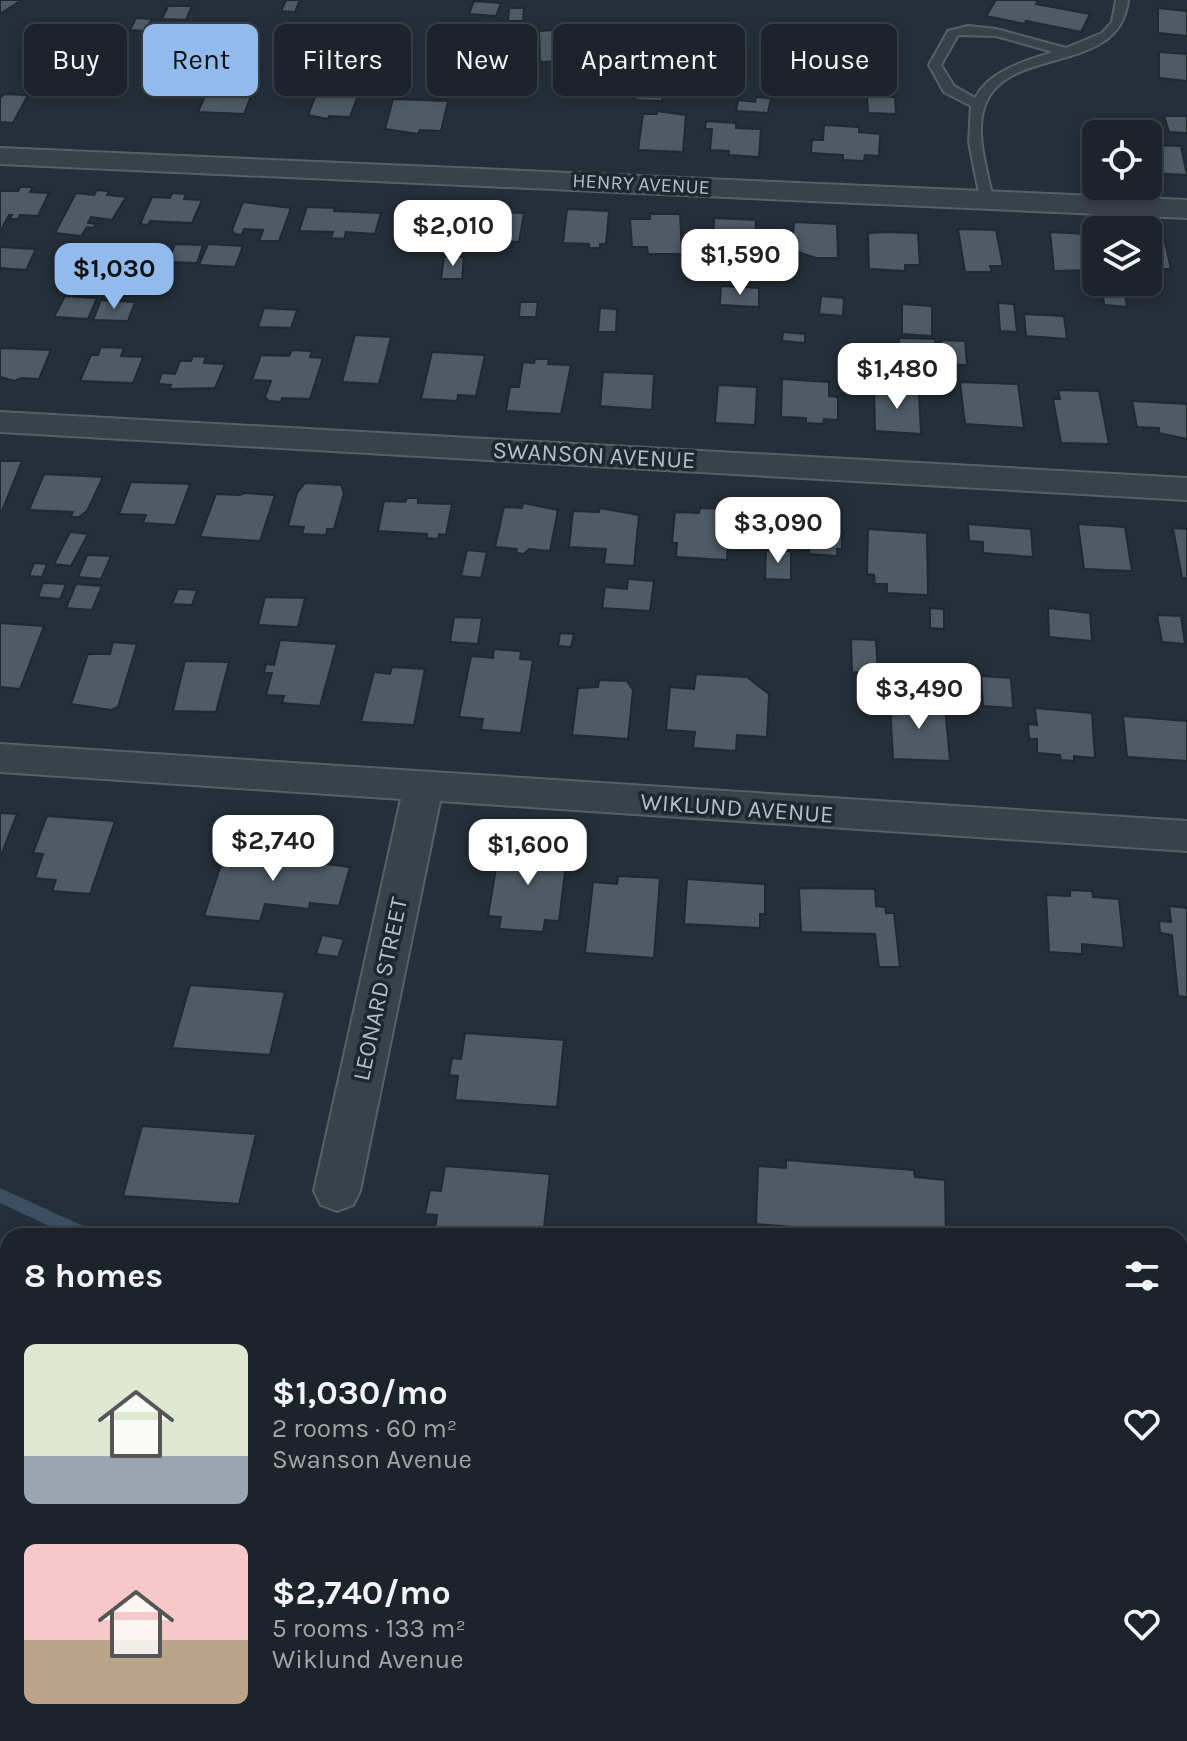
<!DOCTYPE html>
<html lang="en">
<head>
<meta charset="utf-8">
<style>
  :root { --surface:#1c232b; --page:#252b33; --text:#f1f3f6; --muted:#a0a4a9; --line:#3a4047; --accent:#92bbed }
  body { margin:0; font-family:Karla,sans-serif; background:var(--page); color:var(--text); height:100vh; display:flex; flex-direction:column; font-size:30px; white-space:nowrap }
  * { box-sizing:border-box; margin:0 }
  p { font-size:26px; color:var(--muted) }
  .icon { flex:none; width:44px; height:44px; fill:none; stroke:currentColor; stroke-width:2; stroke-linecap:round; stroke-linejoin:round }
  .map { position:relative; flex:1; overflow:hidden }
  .panel { position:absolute; left:0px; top:1228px; width:1188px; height:514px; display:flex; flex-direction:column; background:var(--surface); border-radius:24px 24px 0 0; box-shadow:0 4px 12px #0003,0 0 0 2px var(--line) }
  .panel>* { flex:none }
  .guide { position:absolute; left:24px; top:24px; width:1140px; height:72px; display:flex; gap:16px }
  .controls { position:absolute; left:1082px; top:120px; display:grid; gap:16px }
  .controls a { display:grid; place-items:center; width:80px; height:80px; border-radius:12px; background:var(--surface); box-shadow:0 4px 12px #0003,0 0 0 2px var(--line); font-size:40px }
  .price { position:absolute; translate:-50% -68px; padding:0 18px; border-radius:16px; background:#fff; color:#222; font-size:26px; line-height:52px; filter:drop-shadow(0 2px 4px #0008) }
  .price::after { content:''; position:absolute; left:50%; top:48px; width:24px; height:18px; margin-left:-12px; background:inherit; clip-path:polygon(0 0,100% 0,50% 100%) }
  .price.active { background:var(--accent); color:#111 }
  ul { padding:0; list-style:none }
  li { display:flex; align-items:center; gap:24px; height:200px; padding:0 24px }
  li span { display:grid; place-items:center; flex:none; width:224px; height:160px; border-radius:12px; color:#555 }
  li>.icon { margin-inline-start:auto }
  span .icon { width:96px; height:96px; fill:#fffc; stroke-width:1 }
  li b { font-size:34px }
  h2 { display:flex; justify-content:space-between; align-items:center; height:96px; padding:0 24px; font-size:34px }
  .tag { padding:0 28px; border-radius:12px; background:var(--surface); box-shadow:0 4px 12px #0003,0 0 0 2px var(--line); font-size:28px; line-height:72px }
  .tag.active { background:var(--accent); color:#111 }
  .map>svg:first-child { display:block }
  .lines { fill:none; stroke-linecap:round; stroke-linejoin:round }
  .stream { fill:#3c4e61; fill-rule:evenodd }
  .building { fill:#4e5a65; stroke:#202831; stroke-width:2 }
  .service-casing { stroke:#575f68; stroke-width:4 }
  .minor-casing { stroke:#575f68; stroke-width:4 }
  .service { fill:#39414a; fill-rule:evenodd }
  .minor { fill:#39414a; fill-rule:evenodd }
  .labels { text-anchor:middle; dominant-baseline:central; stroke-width:7; stroke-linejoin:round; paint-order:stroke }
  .far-street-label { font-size:20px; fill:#b4bcc5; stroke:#1e262f }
  .street-label { font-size:24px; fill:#b4bcc5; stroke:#1e262f }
</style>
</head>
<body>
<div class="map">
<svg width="1187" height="1741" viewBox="0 0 1187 1741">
  <rect width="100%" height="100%" fill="#252f39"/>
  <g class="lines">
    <!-- stream -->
    <path class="stream" d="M0 1188 94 1231 96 1236H71L0 1203Z"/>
  </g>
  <!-- building -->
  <g class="building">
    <path d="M0 0H22L0 14Z"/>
    <path d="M286 0H300L295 12 281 11Z"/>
    <path d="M996 0H1038L1036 4 1090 14 1081 32 1026 21 1025 24 986 16Z"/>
    <path d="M474 1 501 3 496 16 469 14Z"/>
    <path d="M168 6H192L186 20 162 19Z"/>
    <path d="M509 8H524L523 21H508Z"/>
    <path d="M1158 8 1187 11V36L1158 33Z"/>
    <path d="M136 18 152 19 145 31 130 30Z"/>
    <path d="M28 28H62L57 37H24Z"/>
    <path d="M553 30 554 35H560L559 30 571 34 573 61 540 62 539 31Z"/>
    <path d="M183 31 206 32 194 60 157 56 168 33 182 34Z"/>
    <path d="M89 33 127 35 114 60 84 62 86 59 75 58Z"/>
    <path d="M291 50 324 52 317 67 285 65Z"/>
    <path d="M1159 52 1187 54V81L1159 78Z"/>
    <path d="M42 62 58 63 49 79 33 78Z"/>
    <path d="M218 66 262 68 244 114 198 112Z"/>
    <path d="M336 76 363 82 350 117 329 116 328 119 308 115 322 80 335 81Z"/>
    <path d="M637 84 664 86 662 101 635 100Z"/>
    <path d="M4 94 28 95 13 123 0 122V98Z"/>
    <path d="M867 96 895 97 896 114 868 113Z"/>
    <path d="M756 97 771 98 768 113 736 111 738 100 755 102Z"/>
    <path d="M393 99 448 101 441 131 420 130 418 134 385 129Z"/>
    <path d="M657 111 686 115 683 152 638 150 643 114H657Z"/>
    <path d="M1164 116H1187V133L1169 132Z"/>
    <path d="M706 121 736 123V128L761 129 759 157 729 155V151L710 150 712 129H705Z"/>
    <path d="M824 125 859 127V132L880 134 879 156 865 155 864 161 843 160V155L811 153 812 140H823Z"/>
    <path d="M1148 145 1181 146 1187 175 1149 173Z"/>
    <path d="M20 187H33L30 192 49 193 38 216 20 215 18 219H10L12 215H9L0 232V191H18Z"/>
    <path d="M97 190 109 191 107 195 126 197 112 220 91 217 88 223 96 224 93 228 87 227 81 236 55 233 76 193 94 195Z"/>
    <path d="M172 193 186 194 184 199 202 200 192 223 150 221 148 225 140 224 152 197 170 198Z"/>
    <path d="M243 202 291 208 279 241H259L263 230 244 229 242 235 235 234 232 230Z"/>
    <path d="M411 205 444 206 439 236H429L427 245H402Z"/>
    <path d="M307 207 335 208 334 211 381 213 375 234 346 232 344 239 331 238 333 232 299 231Z"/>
    <path d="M567 209 609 211 606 244H600V248H589V244L563 243Z"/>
    <path d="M470 211 524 213 519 242 463 240Z"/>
    <path d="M650 214H680L682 254H648L647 247H632L630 219H650Z"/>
    <path d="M714 218 756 220 755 255 713 250Z"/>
    <path d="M794 222 837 224 838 258H816L792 250Z"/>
    <path d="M958 229 996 230 1003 266H990L992 272H965Z"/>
    <path d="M885 232 918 233 920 265H905V271L869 269 868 233Z"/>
    <path d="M1050 232 1088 234 1093 270 1054 271Z"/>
    <path d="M1148 236 1164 237 1171 269H1163L1164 275H1148Z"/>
    <path d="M79 244 121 246 111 268 69 266Z"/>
    <path d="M175 244 203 245 197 263 168 262Z"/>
    <path d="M208 244 243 246 235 267 199 265Z"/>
    <path d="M0 247 36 249 26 270 0 268Z"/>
    <path d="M444 257H464L462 279H441Z"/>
    <path d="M1102 282 1124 285 1127 307 1104 305Z"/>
    <path d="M721 286 759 288V307L720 305Z"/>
    <path d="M65 296 97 298 88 319 54 317Z"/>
    <path d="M821 296 844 298 843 316 819 314Z"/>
    <path d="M101 300 135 302 128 321 93 320Z"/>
    <path d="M520 302H538L536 317H519Z"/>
    <path d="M998 303 1014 304 1017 332 1000 331Z"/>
    <path d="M902 304 932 306V336L902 334Z"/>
    <path d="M264 308 297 310 291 328 258 327Z"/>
    <path d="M600 308 617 309 616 332H598Z"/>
    <path d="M1024 314 1064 316 1067 339 1026 336Z"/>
    <path d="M783 332 805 334V343L782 341Z"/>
    <path d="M355 335 391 337 379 384 342 382Z"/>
    <path d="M899 338 935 339 936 362 900 360Z"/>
    <path d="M941 340 965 341 967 365 943 364Z"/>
    <path d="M101 347 124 348 121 356 143 357 133 383 80 381 91 355H98Z"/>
    <path d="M0 348 51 350 39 379 21 378 15 381 0 377Z"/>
    <path d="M292 350 312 351 310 357 323 358 310 399 282 398 281 402 269 401 265 397 271 381 252 380 261 355 289 356Z"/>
    <path d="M432 352 485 355 476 396 458 395 457 401 421 399Z"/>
    <path d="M193 356 206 357 204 363 225 364 215 388 169 389 171 385 158 384 162 373 175 374 180 361H191Z"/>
    <path d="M535 359H549L548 364 571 365 561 414 506 411 510 387H519L523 362 534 363Z"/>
    <path d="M603 372 654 374 652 410 600 406Z"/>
    <path d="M782 379 829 382V396L838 397V420L824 419 823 424 806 423V418L781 417Z"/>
    <path d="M960 382 1018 384 1024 428 965 424Z"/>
    <path d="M718 385 757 387 755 425 715 423Z"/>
    <path d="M874 389 919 391 921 434 875 431Z"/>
    <path d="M1058 390 1099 391 1109 444 1061 443 1053 399H1060Z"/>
    <path d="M1132 401 1187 404V439L1159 433V428L1137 427Z"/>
    <path d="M0 461H22L2 511H0Z"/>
    <path d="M44 474 103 477 87 511 79 517H71L73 512 29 510Z"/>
    <path d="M131 482 190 484 175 525 143 523 146 515 119 514Z"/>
    <path d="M305 483 341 485 344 493 334 529H327L326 535 302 534 304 527 288 526 297 493Z"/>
    <path d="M244 493 275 495 260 541 200 537 216 494 240 495Z"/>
    <path d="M407 498H418V503L452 504 446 535 439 534 438 539 427 538V534L378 531 384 501 405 502Z"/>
    <path d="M523 503 558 510 550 551 529 549 524 554 516 553 517 549 495 547 504 507 522 508Z"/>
    <path d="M792 505 842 508V549H837V556L809 554V547L791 546Z"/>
    <path d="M600 508 639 515 634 566 604 564 606 549 569 547 573 511 599 512Z"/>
    <path d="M700 508 749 510 747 538 728 537 727 560 676 557 677 543H672L675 512 699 513Z"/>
    <path d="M968 524 1031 529 1033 557 983 553V542L969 541Z"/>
    <path d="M1078 524 1125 527 1132 571 1084 569Z"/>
    <path d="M1173 528 1187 529V578H1182Z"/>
    <path d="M868 529 927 533 928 595 887 593V584H875L874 575 867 574Z"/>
    <path d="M70 532 88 534 71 566 54 564Z"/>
    <path d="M467 550 487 552 481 578 461 576Z"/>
    <path d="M766 550 791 551V580L765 579Z"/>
    <path d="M87 555 111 556 101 579 78 577Z"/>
    <path d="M34 563 47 564 42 577 29 576Z"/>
    <path d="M628 579 654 581 650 611 602 608 605 587 627 589Z"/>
    <path d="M43 583 66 584 60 599 38 597Z"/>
    <path d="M76 584 102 586 92 610 66 608Z"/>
    <path d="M178 589 197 590 192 605 172 604Z"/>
    <path d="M265 597 305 598 298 627 258 625Z"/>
    <path d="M930 608 944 609V629L930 628Z"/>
    <path d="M1048 608 1090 613 1092 641 1049 637Z"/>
    <path d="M1157 615 1181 616 1185 644 1162 642Z"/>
    <path d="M454 617 482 618 478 644 450 642Z"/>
    <path d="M0 623 44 626 20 689 0 687Z"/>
    <path d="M560 633 574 634 571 647 558 646Z"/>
    <path d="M851 639 876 640 878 673 852 672Z"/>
    <path d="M280 640 337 644 320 706 282 703 284 696 266 695 272 673H264L266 664 274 665Z"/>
    <path d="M113 642 137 644 118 707 111 710 71 704 88 654H110Z"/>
    <path d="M494 649 521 651 520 659 533 660 521 733 481 730 483 719 459 717 471 656 493 658Z"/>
    <path d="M185 661 229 662 216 712 173 711Z"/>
    <path d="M392 667 425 669 414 725 361 722 374 672 390 674Z"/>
    <path d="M696 674 747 677 769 694 767 737 737 735 736 751 693 748 695 732 666 730 670 687 694 689Z"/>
    <path d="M981 676 1011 678 1013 708 983 706Z"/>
    <path d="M599 680 627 681 633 690 628 739 572 735 578 688 598 687Z"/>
    <path d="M901 699 925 700 926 705 945 706 950 761 893 759 890 703 901 704Z"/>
    <path d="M1035 708 1092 713 1095 758 1074 756V761L1061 760 1060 755 1037 753V739H1029L1028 724 1037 725Z"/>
    <path d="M1123 716 1187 721V761L1127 757Z"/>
    <path d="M0 813 17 814 0 858Z"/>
    <path d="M47 816 115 821 90 894 52 891 56 880 35 878 43 854 33 853Z"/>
    <path d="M500 844 568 848 559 921 545 920 543 932 499 929 501 917 488 916Z"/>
    <path d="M268 848 319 853 316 863 350 867 339 906 310 903 309 909 265 904 260 921 204 916 226 850 266 854Z"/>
    <path d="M618 876 660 878 654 958 585 953 593 882 617 884Z"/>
    <path d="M687 879 765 884V914H760V928L684 924Z"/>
    <path d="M799 888 875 889 876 906 885 907 886 913H894L900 967H879L875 934 801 932Z"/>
    <path d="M1070 890 1092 891 1093 897 1119 899 1124 948 1082 944V954L1049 952 1046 895 1070 896Z"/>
    <path d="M1169 906 1187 908V997L1178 996 1172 935 1160 933 1159 921 1171 922Z"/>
    <path d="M322 935 344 939 338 957 316 954Z"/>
    <path d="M190 985 285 992 270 1055 172 1048Z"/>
    <path d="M465 1033 564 1040 557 1107 455 1100 458 1076 449 1075 452 1058 461 1059Z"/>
    <path d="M142 1126 256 1134 239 1204 123 1196Z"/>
    <path d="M786 1160 914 1170 915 1177 945 1180 946 1236H903L756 1224 758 1166 786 1168Z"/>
    <path d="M445 1166 550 1174 543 1236H434L437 1215 425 1214 430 1190 441 1191Z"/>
    <path d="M0 1270 8 1271V1314L0 1337Z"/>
    <path d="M0 1416 8 1417V1476L5 1485 0 1484Z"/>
    <path d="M1180 1521 1187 1598V1602L1180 1601Z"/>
  </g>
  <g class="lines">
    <!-- service casing -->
    <g class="service-casing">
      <path id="service" d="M1116 0H1128C1120 78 1004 43 984 108 975 136 988 172 993 200L991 203H981L969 142 971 106 944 92 929 65 948 31 968 26 996 29 1066 48 1102 33 1112 22ZM958 35 996 36 1053 52C1025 61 990 70 975 98L954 86 941 65Z"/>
    </g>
    <!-- minor casing -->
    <g class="minor-casing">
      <g id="minor">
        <path d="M0 148 1187 200V218L0 164Z"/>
        <path d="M0 412 1187 478V500L0 432Z"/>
        <path d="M0 744 1187 821V851L440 801 360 1191 353 1205 337 1211 321 1205 314 1191 401 799 0 772Z"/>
        <path d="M0 1601 8 1602V1656L0 1655Z"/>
        <path d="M932 1734H1047L1050 1741H935Z"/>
      </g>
    </g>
    <!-- service -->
    <use href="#service" class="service"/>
    <!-- minor -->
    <use href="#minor" class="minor"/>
  </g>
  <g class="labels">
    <!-- far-street labels -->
    <g class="far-street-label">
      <text transform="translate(641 184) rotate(3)">HENRY AVENUE</text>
    </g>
    <!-- street labels -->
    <g class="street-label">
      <text transform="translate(594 455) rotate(3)">SWANSON AVENUE</text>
      <text transform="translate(737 808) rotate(4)">WIKLUND AVENUE</text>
      <text transform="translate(380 989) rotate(-78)">LEONARD STREET</text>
    </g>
  </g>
</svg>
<div class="controls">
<a><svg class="icon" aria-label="locate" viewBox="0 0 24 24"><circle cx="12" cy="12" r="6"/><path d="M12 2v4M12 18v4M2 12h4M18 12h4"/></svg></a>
<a><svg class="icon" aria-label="layers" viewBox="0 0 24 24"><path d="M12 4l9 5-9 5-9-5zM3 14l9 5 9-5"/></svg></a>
</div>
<b class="price" style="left:453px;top:268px">$2,010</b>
<b class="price" style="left:740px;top:297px">$1,590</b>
<b class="price active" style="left:114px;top:311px">$1,030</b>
<b class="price" style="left:897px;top:411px">$1,480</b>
<b class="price" style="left:778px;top:565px">$3,090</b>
<b class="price" style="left:919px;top:731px">$3,490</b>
<b class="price" style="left:273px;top:883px">$2,740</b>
<b class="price" style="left:528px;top:887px">$1,600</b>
<div class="guide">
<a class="tag">Buy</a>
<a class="tag active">Rent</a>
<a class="tag">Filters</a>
<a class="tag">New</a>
<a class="tag">Apartment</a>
<a class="tag">House</a>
</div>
<section class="panel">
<h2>8 homes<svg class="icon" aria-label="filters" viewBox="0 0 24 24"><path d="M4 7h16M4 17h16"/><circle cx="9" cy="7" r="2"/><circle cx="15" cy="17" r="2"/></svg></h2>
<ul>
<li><span style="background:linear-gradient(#dfe7d0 70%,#9aa5b1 0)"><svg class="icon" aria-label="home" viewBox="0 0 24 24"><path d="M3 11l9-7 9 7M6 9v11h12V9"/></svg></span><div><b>$1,030/mo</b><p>2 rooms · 60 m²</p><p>Swanson Avenue</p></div><svg class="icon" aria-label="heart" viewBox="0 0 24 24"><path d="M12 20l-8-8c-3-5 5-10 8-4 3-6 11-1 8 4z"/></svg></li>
<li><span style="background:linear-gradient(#f6c9c9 60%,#b9a48a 0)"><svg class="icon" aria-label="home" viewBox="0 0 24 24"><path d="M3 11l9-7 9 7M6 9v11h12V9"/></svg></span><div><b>$2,740/mo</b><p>5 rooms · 133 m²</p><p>Wiklund Avenue</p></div><svg class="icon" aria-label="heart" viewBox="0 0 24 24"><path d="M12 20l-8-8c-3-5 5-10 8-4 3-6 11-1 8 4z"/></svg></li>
</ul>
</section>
</div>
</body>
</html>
